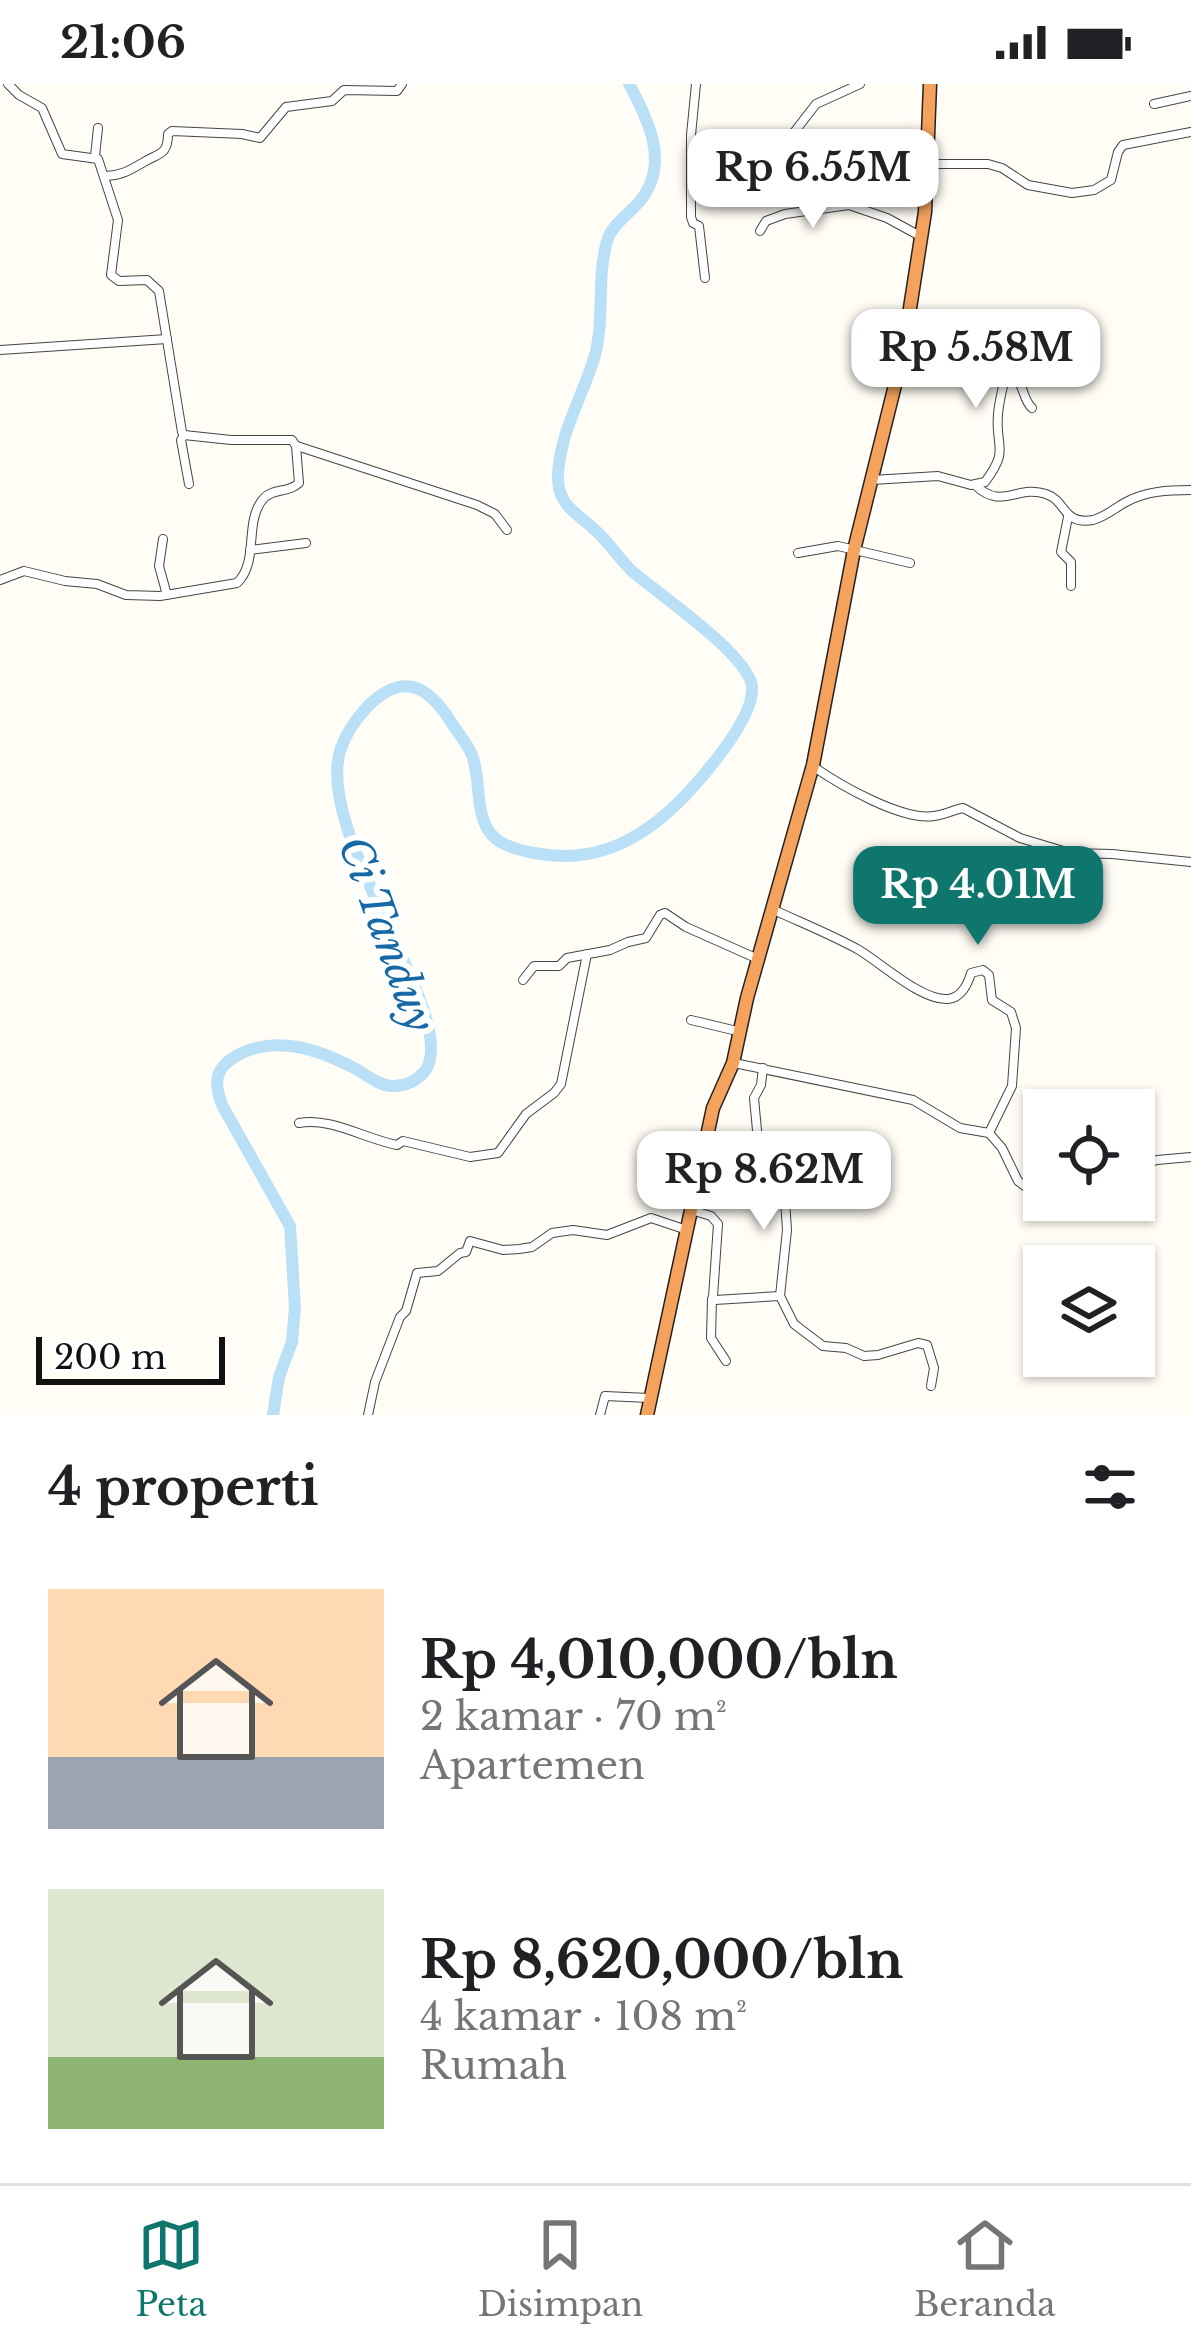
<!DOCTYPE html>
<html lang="id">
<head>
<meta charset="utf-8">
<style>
  :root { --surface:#fff; --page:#f2f2f2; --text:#202124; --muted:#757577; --line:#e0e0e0; --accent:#0f766e }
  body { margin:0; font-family:"Libre Baskerville",serif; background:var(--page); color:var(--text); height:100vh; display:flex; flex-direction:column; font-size:45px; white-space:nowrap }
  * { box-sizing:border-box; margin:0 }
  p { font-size:39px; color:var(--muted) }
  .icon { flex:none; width:66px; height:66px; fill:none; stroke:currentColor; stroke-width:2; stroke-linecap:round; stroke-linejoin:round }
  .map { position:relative; height:1331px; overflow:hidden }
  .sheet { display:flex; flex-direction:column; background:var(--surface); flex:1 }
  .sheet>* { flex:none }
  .controls { position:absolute; left:1023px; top:1005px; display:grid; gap:24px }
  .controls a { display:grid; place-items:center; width:132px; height:132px; border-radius:0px; background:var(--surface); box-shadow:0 3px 9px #0004; font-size:60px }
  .scale { position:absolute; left:36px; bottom:30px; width:189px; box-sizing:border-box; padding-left:12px; border:6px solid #111; border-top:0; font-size:33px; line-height:42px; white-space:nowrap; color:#111; -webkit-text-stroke:9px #fff; paint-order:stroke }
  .price { position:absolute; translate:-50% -102px; padding:0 27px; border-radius:24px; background:#fff; color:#222; font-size:39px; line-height:78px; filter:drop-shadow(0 3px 6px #0008) }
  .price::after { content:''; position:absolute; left:50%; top:72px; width:36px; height:27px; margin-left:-18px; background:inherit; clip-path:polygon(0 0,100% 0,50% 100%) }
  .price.selected { background:var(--accent); color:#fff }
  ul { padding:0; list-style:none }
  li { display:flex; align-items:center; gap:36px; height:300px; padding:0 48px }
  li span { display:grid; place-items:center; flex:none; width:336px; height:240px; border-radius:0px; color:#555 }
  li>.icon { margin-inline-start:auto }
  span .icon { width:144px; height:144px; fill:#fffc; stroke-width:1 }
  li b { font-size:51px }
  h2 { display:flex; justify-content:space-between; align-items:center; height:144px; padding:0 48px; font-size:51px }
  .status { display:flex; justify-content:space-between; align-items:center; height:84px; padding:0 60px; background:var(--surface); direction:ltr }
  .status svg { height:33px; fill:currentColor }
  .dock { display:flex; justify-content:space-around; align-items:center; height:168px; border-top:3px solid var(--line); background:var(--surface); font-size:33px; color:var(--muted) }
  .dock a { display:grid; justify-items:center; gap:6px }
  .dock .selected { color:var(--accent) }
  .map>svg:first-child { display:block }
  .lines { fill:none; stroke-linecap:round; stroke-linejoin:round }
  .river { stroke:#b9e0f7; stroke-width:12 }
  .minor-casing { stroke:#444; stroke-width:10 }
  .highway-casing { stroke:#222; stroke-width:15 }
  .minor { stroke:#fff; stroke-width:8 }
  .highway { stroke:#f5a25d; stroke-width:12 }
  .labels { text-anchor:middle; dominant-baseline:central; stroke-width:12; stroke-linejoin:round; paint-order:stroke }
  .water-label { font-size:42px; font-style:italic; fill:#1768a6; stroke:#fff }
</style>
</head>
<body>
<div class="status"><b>21:06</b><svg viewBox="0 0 49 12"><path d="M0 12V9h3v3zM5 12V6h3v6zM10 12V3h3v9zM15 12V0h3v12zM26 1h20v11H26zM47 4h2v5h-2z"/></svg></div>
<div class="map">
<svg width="1191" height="1331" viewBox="0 0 1191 1331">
  <rect width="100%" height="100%" fill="#fffdf5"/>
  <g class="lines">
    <!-- river -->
    <path class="river" d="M273 1331 279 1293 292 1258 295 1223 290 1142 222 1021C214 999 214 985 236 972 275 950 318 965 356 985 367 991 378 1001 391 1002 404 1003 417 997 425 987 463 935 311 748 341 664 346 650 357 634 367 623 402 588 427 600 451 638 458 649 467 659 472 671 482 696 473 735 495 754 512 769 558 774 580 771 628 766 670 731 701 694 718 674 755 629 752 602 747 570 660 511 633 488 619 475 609 458 594 445 575 428 557 420 558 392 559 350 584 310 595 271 605 233 596 191 608 154 613 140 630 129 640 117 670 80 649 37 629 0"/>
    <!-- minor casing -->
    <g class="minor-casing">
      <g id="minor">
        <path d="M696 0 691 51V133L693 139 699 142 705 194"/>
        <path d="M1154 20 1191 12"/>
        <path d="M95 72 98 44"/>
        <path d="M692 77 745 83 783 80 792 51 816 20 860 0"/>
        <path d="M928 80H988L1002 84 1028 101 1072 109 1094 106 1111 96 1118 68 1123 61 1191 48"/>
        <path d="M106 92C123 91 130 86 144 78 159 69 168 71 168 50L172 47 242 50 260 54 286 23 332 17 344 6 397 7 402 0"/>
        <path d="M760 147 766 137 785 130 849 121 887 134 920 152"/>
        <path d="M908 244 936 256 968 279 1014 293C1025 301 1022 315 1032 324"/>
        <path d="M0 266 167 255"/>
        <path d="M184 351 181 356 189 400"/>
        <path d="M297 362 477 421 495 430 507 446"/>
        <path d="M872 396 938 392 971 401 985 398C1010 365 995 364 998 330 999 317 1003 303 1006 289"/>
        <path d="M975 401C1002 427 1017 400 1046 410 1067 417 1062 441 1093 436 1105 433 1115 424 1126 418 1146 407 1169 406 1191 406"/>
        <path d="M1068 433 1061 468 1071 478V502"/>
        <path d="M163 455 159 482 167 511"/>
        <path d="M250 466 306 459"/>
        <path d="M798 469 838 462 910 479"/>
        <path d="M0 496 24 487 65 497 97 500 126 511 160 512 237 499C260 477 243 437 264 414 273 404 289 409 299 399L296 362 292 356H231L184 351 182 348 159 207 147 196 119 197 111 191 118 136 98 75 62 70 42 24 19 11 8 0"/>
        <path d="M814 683C840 701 902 737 934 732 944 731 953 726 963 724L1020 754 1070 769 1112 770 1191 778"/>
        <path d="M774 826C802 839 832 851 859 866 881 879 922 917 948 915 961 914 968 900 971 889L983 886 989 891 992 916 1011 928 1016 944 1012 1002 989 1049"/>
        <path d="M523 896 534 882H559L567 874 610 866 628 858 646 854 660 831 665 829 686 843 758 875"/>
        <path d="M691 936 741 948"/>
        <path d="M734 979 913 1016 960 1044 989 1049 1002 1064 1018 1097 1026 1103 1044 1104"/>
        <path d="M299 1039C331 1033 365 1055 397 1061L403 1057 470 1073 498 1069 526 1030 554 1009 561 1000 587 870"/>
        <path d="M1134 1083 1157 1076 1191 1073"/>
        <path d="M691 1126 711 1132 718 1140 713 1213 715 1216 780 1212 787 1146 784 1101 770 1084 758 1057 754 1014 761 1001 763 984"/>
        <path d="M780 1212 794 1240 823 1262 846 1264 864 1272 878 1271 918 1259 927 1261 934 1284 931 1302"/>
        <path d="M712 1215 711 1254 726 1277"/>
        <path d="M368 1331 375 1298 400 1233 406 1227 417 1189 438 1187 460 1169 466 1168 470 1157 503 1166 519 1165 532 1163 552 1149 573 1146 607 1151 651 1134 687 1146"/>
        <path d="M600 1331 605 1312 649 1314"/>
      </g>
    </g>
    <!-- highway casing -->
    <g class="highway-casing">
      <path id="highway" d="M647 1331 713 1024 733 979 747 914 813 681 854 466 903 269 925 128 930 0"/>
    </g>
    <!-- minor -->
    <use href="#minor" class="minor"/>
    <!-- highway -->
    <use href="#highway" class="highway"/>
  </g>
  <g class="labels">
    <!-- water labels -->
    <g class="water-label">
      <text transform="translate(387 850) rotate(70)">Ci Tanduy</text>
    </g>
  </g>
</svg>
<div class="controls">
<a><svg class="icon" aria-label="locate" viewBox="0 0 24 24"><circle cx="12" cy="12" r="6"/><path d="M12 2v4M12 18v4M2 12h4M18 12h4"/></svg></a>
<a><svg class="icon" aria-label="layers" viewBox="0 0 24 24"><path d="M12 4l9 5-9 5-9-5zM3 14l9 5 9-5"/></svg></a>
</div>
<div class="scale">200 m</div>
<b class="price" style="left:813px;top:147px">Rp 6.55M</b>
<b class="price" style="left:976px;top:327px">Rp 5.58M</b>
<b class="price selected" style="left:978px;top:864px">Rp 4.01M</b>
<b class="price" style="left:764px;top:1149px">Rp 8.62M</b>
</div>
<section class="sheet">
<h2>4 properti<svg class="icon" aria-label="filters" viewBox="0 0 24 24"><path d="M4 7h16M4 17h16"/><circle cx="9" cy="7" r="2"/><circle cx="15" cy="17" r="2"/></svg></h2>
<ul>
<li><span style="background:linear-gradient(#ffd9b3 70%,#9aa5b1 0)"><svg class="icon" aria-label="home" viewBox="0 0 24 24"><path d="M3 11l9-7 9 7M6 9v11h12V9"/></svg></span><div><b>Rp 4,010,000/bln</b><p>2 kamar · 70 m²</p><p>Apartemen</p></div></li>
<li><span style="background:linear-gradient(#dfe7d0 70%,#8fb573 0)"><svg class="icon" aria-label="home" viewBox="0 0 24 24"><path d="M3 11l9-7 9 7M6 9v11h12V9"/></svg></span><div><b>Rp 8,620,000/bln</b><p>4 kamar · 108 m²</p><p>Rumah</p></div></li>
</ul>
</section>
<nav class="dock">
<a class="selected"><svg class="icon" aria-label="map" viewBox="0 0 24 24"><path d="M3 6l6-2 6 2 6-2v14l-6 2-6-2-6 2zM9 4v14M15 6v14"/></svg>Peta</a>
<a><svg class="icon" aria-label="saved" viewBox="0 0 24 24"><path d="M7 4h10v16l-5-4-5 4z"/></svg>Disimpan</a>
<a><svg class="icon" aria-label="home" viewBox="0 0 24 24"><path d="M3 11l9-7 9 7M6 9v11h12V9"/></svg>Beranda</a>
</nav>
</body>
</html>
